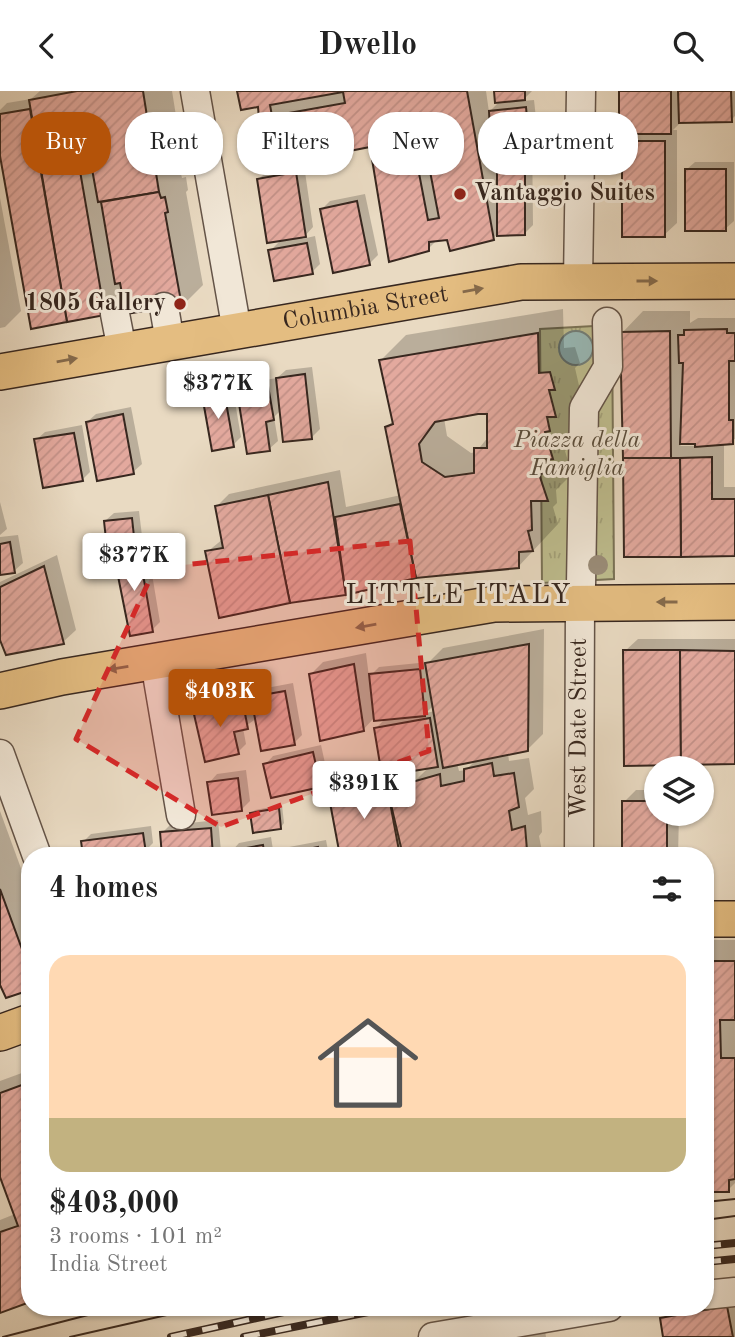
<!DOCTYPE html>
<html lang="en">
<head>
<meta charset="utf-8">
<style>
  :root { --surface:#fff; --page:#f6f6f6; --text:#222; --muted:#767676; --accent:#b45309 }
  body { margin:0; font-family:"Old Standard TT",serif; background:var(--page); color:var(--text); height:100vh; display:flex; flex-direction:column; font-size:26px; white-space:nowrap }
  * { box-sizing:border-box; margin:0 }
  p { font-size:23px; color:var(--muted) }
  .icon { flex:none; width:38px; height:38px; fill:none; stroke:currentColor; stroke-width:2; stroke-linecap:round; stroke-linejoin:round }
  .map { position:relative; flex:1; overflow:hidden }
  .sheet { position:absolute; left:21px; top:756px; width:693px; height:469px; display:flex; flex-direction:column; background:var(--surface); border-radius:28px; box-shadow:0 2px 5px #0004 }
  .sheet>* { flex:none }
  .banner { position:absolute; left:21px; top:21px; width:693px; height:63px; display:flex; gap:14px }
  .tools { position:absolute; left:644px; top:665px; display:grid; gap:14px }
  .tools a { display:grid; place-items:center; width:70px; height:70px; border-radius:50%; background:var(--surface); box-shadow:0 2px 5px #0004; font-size:35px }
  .price { position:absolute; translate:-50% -60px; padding:0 16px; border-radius:7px; background:#fff; color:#222; font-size:23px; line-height:46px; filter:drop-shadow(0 2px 4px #0008) }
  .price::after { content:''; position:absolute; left:50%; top:42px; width:21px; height:16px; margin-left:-10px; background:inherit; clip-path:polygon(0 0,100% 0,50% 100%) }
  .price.active { background:var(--accent); color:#fff }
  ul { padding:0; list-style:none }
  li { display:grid; align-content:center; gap:14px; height:371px; padding:0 28px }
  li span { display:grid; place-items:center; height:217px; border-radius:21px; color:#555 }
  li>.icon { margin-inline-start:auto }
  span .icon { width:126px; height:126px; fill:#fffc; stroke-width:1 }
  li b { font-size:30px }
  h2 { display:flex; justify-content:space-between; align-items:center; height:84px; padding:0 28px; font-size:30px }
  .chip { padding:0 24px; border-radius:28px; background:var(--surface); box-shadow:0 2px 5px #0004; font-size:24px; line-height:63px }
  .chip.active { background:var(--accent); color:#fff }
  header { display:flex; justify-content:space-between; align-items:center; height:91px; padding:0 28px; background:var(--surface); font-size:32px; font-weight:700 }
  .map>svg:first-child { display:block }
  .park { fill:url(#park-tufts); stroke:#7a7256; stroke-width:2 }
  .water { fill:#98bab8; stroke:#717f7b; stroke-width:2 }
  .shadow { fill:#0003; fill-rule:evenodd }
  .building { fill:url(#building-hatch); stroke:#37271f; stroke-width:2; fill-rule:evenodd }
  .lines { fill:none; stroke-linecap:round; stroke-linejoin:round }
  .minor-casing { stroke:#645448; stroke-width:31 }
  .major-casing { stroke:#37271f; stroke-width:38 }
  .minor { stroke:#f1e7d7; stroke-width:28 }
  .major { stroke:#e4bd81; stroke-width:35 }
  .tram { stroke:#37271f; stroke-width:2 }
  .rail-casing { stroke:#37271f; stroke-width:8 }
  .rail { stroke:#f1e7d7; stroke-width:5; stroke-dasharray:16; stroke-linecap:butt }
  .tree { fill:#9a8c78 }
  .oneway { fill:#856a4b }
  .marked { fill:#d62828; fill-opacity:0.2; stroke:#d62828; stroke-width:5; stroke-dasharray:14 9; stroke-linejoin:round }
  .poi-dot { fill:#8f2418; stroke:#f1e7d7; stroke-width:2.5 }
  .labels { text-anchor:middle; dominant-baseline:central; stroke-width:6; stroke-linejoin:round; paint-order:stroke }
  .poi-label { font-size:24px; font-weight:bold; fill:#37271f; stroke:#f1e7d7; text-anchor:start }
  .street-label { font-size:24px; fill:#37271f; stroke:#f1e7d7 }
  .park-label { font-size:24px; font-style:italic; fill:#594c3b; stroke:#f1e7d7 }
  .quarter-label { font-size:28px; letter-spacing:2px; fill:#37271f; stroke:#f1e7d7 }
</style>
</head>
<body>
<header><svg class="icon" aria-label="back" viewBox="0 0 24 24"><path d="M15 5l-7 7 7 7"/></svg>Dwello<svg class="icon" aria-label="search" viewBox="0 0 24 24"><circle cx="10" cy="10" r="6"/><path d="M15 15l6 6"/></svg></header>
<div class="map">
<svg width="735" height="1246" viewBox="0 0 735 1246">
  <defs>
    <pattern id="park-tufts" width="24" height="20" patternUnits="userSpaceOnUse" patternTransform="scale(1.75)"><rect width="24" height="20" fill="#bebd8e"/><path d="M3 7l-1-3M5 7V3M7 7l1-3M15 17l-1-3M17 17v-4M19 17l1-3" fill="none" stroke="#a4a27a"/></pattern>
    <pattern id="building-hatch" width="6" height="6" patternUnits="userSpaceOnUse" patternTransform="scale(1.75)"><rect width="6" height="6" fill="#e3a99e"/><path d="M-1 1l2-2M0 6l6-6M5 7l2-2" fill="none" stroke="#c39188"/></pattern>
  </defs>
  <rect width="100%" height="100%" fill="#e9dac2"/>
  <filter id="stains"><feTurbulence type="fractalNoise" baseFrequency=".00286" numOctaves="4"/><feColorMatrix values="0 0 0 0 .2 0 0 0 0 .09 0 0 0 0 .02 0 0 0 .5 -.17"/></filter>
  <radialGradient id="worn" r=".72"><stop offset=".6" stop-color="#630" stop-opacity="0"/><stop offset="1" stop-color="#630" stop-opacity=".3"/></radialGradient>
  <!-- park -->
  <path class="park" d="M612 234 614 488 542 492 540 238Z"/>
  <!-- water -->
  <circle class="water" cx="576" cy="257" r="17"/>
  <!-- shadow -->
  <g class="shadow">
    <path d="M40 0H172L184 74 180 79 182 87 186 86 188 99 186 101 203 194 182 215 124 203 104 223 32 236 0 55V19L7 12 31 8Z"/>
    <path d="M239 0H486L489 21 501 9 496 0H532L522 10 534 9 536 27 527 35 492 38 497 61 498 48 507 40H532L533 134 524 143H498L493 147 438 148 428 158 371 54 247 32 260 20 259 14ZM440 35 430 45 428 37Z"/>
    <path d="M621 0H735V25L731 29 682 30 673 39H677V132L664 144 624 51 634 41Z"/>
    <path d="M695 71H734V130L725 138 686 79Z"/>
    <path d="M304 74 313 136 302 148 315 145 320 173 312 181 270 160 282 148 259 88 267 80Z"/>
    <path d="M365 103 378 164 370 172 322 118 330 110Z"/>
    <path d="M0 107 21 220 5 236 0 237Z"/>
    <path d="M563 218 564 257 575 256 580 272 575 277 580 299 573 306 577 341 568 350 570 355 565 360 572 383 556 399 557 412 553 416 558 433 518 476 416 485 345 502 220 525 207 461 223 448 217 415 229 403 340 379 346 416 401 404 387 336 394 329 381 269 406 244ZM489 321V345L476 361 471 362 447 345 444 327Z"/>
    <path d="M643 220H690V232L698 227H735V348L724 352V396H735V464L626 465 622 242ZM684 351H696V355H680Z"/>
    <path d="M312 276 320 338 311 347 281 319 274 326 278 350 269 358 238 301 247 292 277 287 286 279Z"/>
    <path d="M232 293 241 346 233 354 204 305 212 297Z"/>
    <path d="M131 316 142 373 133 381 87 331 96 323Z"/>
    <path d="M82 334 90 381 82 389 36 349 45 341Z"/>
    <path d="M0 411 7 438 0 444Z"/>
    <path d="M139 420 142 445 132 456 147 453 160 531 152 539 116 466 128 454 105 430 114 422Z"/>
    <path d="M18 444 23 472 14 480 0 482V446Z"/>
    <path d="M57 464 76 539 63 551 0 544V491Z"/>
    <path d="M544 538 543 643 527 659 508 662 509 670 529 667 534 698 525 707 528 724 541 720 542 741 539 745 543 765H341L330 702 345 686 382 679 376 637 386 627 373 628 363 639 311 583 323 571 366 562 369 586 379 576 429 571 443 557ZM434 614 435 620 426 622ZM476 669 466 679 459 680 457 672ZM430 675 416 689 405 690 403 680Z"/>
    <path d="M638 548H735V672L625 560Z"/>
    <path d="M293 592 302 644 294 652 257 627 243 637 246 653 238 661 195 619 203 611 250 600 251 608 261 598Z"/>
    <path d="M321 654 328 686 320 694 265 674 273 665Z"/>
    <path d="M246 679 250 710 242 718 209 692 217 683Z"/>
    <path d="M636 699H656V723H679L678 765H624V711Z"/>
    <path d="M282 714 284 732 281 736 251 722 255 719Z"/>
    <path d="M0 720 30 802V897L0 892Z"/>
    <path d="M218 729 221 760 216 765H164L162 742 170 734Z"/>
    <path d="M151 735 153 752 145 760 138 761V765H85L83 751 91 743Z"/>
    <path d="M271 746 274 765H231V761L239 752Z"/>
    <path d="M326 749 329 765H281L289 756Z"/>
    <path d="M705 849H735V1092L728 1099H705Z"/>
    <path d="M30 979V1209L0 1220V1129L15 1123 0 1081V990Z"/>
    <path d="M735 1201V1246H665L662 1228 673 1216H705Z"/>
    <path d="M543 1227 546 1246H449Z"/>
  </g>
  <!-- building -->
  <g class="building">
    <path d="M77 0H143L159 101 98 111 92 78 80 80 105 224 67 231 29 9Z"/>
    <path d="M237 0H467L494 149 450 160 447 149 429 151V160L389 171 370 56 253 79 245 32 259 28 258 16 241 19ZM343 1 345 12 272 25 270 14ZM388 33 419 39 443 37 445 44 424 49 439 127 428 129 413 51 393 54Z"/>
    <path d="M494 0H525V9L495 12Z"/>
    <rect x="619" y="0" width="52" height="43"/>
    <path d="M678 0H731L732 31 679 32Z"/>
    <path d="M526 16 528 37 490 40 489 20Z"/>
    <path d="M30 18 67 231 31 238 0 65V23Z"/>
    <path d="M497 47H525V144L497 145Z"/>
    <rect x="622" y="50" width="43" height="96"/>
    <rect x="685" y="78" width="41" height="62"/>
    <path d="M296 81 306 146 267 152 257 88Z"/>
    <path d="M159 101 161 107 165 106 168 121 165 122 182 216 173 218V215L126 223 120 192 115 193 101 111Z"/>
    <path d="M357 110 370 174 333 182 320 118Z"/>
    <path d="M307 152 313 183 274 190 268 159Z"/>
    <path d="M727 238V242H735V270H729V329H733V353L695 356V353H680L683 272H679L678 244H684V239Z"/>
    <path d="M670 240 671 367H623L620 241Z"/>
    <path d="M538 242 539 282 550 281 555 299H549L556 326H547L550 340 545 341 553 368 541 369 545 382 539 383 548 410H531L532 439 528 440 533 460 519 461V477L416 487 385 336 393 333 379 269ZM478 323H487V357H474V382L445 386 422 371 419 353 435 331Z"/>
    <path d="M305 283 312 348 283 351 276 287Z"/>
    <path d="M268 295 274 329 266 331 270 360 247 363 237 300Z"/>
    <path d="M224 300 234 356 212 360 202 304Z"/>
    <path d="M123 323 134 383 97 390 86 331Z"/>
    <path d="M74 342 83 390 43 397 34 348Z"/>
    <path d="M712 366V408H735V465L681 466 680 367Z"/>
    <path d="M623 367H680L681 466H624Z"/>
    <path d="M328 391 346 504 290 512 268 404Z"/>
    <path d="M268 404 290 512 219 527 205 460 223 457 215 415Z"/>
    <path d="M400 413 416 487 346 504 335 426Z"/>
    <path d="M132 427 135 455 107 458 104 430Z"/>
    <path d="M10 451 15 482 0 484V453Z"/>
    <path d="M139 460 153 541 130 545 114 465Z"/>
    <path d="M44 475 64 553 6 564 0 549V496Z"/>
    <path d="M529 553 528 660 443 677 425 572Z"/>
    <path d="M623 559H680L681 674 624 675Z"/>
    <path d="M680 559 735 560V673L681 674Z"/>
    <path d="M354 573 364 640 320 650 309 583Z"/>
    <path d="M420 578 425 625 374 630 369 583Z"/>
    <path d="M285 600 295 654 261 660 251 606Z"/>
    <path d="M242 607 248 638 234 641 239 663 205 671 193 619Z"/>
    <path d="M430 627 438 676 382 685 374 637Z"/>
    <path d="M313 661 321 696 271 707 263 673Z"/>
    <path d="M492 672 494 685 514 682 519 716 509 720 512 739 525 735 527 759 524 761V765H403L389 705 412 703V691L440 683 441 695 464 690V678Z"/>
    <path d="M238 687 242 720 212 724 207 691Z"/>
    <path d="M386 690 400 765H340L328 701Z"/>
    <path d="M622 710H656V723H667V765H622Z"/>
    <path d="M279 717 281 738 253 742 250 722Z"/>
    <path d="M211 737 213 765H162L160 741Z"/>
    <path d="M143 742 146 762 83 765 81 750Z"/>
    <path d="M263 754 265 765H230L229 760Z"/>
    <path d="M318 756 319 765H279V764Z"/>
    <path d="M0 798 30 880V899L6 907 0 894Z"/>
    <path d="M705 870H735V929H720L721 967H735V1088L729 1089V1101H705Z"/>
    <path d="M30 991V1211L0 1222V1141L18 1135 0 1086V1002Z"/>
    <path d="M727 1215 733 1246H663L660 1227Z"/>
  </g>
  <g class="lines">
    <!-- minor casing -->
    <g class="minor-casing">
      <g id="minor">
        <path d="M195 0 237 240"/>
        <path d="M578 190 581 0"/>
        <path d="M164 216 170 251"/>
        <path d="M115 223 122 259"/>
        <path d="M581 494 584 317 608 276 607 231"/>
        <path d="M155 571 181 724"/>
        <path d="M0 663 37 765"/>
        <path id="s1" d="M579 765 580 511"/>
        <path d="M705 1204 735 1201"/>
        <path d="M433 1246 609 1216"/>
      </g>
    </g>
    <!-- major casing -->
    <g class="major-casing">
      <g id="major">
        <path id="s2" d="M0 281 521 191 735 190"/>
        <path d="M0 600 62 586 494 513 735 511"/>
        <path d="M705 828H735"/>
        <path d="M0 942 30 931"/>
      </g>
    </g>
    <!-- minor -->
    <use href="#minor" class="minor"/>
    <!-- major -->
    <use href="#major" class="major"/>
    <!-- tram -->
    <g class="tram">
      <path d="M705 1111 735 1108"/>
      <path d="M705 1129 735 1125"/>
      <path d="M3 1246 119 1216"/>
      <path d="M70 1246 202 1216"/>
    </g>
    <!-- rail casing -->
    <g class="rail-casing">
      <g id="rail">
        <path d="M705 1155 735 1152"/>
        <path d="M705 1171 735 1168"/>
        <path d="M171 1246 306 1216"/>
        <path d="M244 1246 393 1216"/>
      </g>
    </g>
    <!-- rail -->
    <use href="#rail" class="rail"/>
  </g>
  <!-- trees -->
  <circle class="tree" cx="598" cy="474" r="10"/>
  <!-- one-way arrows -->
  <defs><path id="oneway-solid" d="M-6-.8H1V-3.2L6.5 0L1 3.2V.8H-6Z" transform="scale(1.75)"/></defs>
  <g class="oneway">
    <use href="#oneway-solid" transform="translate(647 190)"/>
    <use href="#oneway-solid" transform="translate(473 199) rotate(-10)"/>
    <use href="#oneway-solid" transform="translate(67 269) rotate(-10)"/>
    <use href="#oneway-solid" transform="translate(667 511) rotate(180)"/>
    <use href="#oneway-solid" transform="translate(366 535) rotate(170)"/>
    <use href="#oneway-solid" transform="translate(118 577) rotate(171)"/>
  </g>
  <!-- marked area -->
  <path class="marked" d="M410 450 429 660 221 736 76 648 155 477Z"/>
  <!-- markers -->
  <g class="poi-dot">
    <circle cx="460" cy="103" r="7"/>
    <circle cx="180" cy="213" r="7"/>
  </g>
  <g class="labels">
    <!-- poi labels -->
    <g class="poi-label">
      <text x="474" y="103">Vantaggio Suites</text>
      <text x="166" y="213" text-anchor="end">1805 Gallery</text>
    </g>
    <!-- street labels -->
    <g class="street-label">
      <text stroke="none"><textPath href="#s2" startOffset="371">Columbia Street</textPath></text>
      <text stroke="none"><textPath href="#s1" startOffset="128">West Date Street</textPath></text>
    </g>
    <!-- park labels -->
    <g class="park-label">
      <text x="577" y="350">Piazza della<tspan x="577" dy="28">Famiglia</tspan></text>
    </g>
    <!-- quarter labels -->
    <g class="quarter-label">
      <text x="459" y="505">LITTLE ITALY</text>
    </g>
  </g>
  <rect width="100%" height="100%" filter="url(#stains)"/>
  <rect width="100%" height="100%" fill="url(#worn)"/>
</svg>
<div class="tools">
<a><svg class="icon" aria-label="layers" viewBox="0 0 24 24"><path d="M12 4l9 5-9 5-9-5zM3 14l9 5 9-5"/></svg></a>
</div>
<b class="price" style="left:218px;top:330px">$377K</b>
<b class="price" style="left:134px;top:502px">$377K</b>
<b class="price active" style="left:220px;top:638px">$403K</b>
<b class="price" style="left:364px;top:730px">$391K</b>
<div class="banner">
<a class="chip active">Buy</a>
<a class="chip">Rent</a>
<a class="chip">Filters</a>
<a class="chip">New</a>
<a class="chip">Apartment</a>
</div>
<section class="sheet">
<h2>4 homes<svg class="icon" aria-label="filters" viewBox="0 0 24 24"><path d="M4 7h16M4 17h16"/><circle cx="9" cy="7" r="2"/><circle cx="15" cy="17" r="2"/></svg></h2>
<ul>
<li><span style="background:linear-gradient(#ffd9b3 75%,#c2b280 0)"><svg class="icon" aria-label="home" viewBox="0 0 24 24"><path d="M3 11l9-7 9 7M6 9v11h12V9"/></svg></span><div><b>$403,000</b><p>3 rooms · 101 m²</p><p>India Street</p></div></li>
</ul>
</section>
</div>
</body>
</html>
